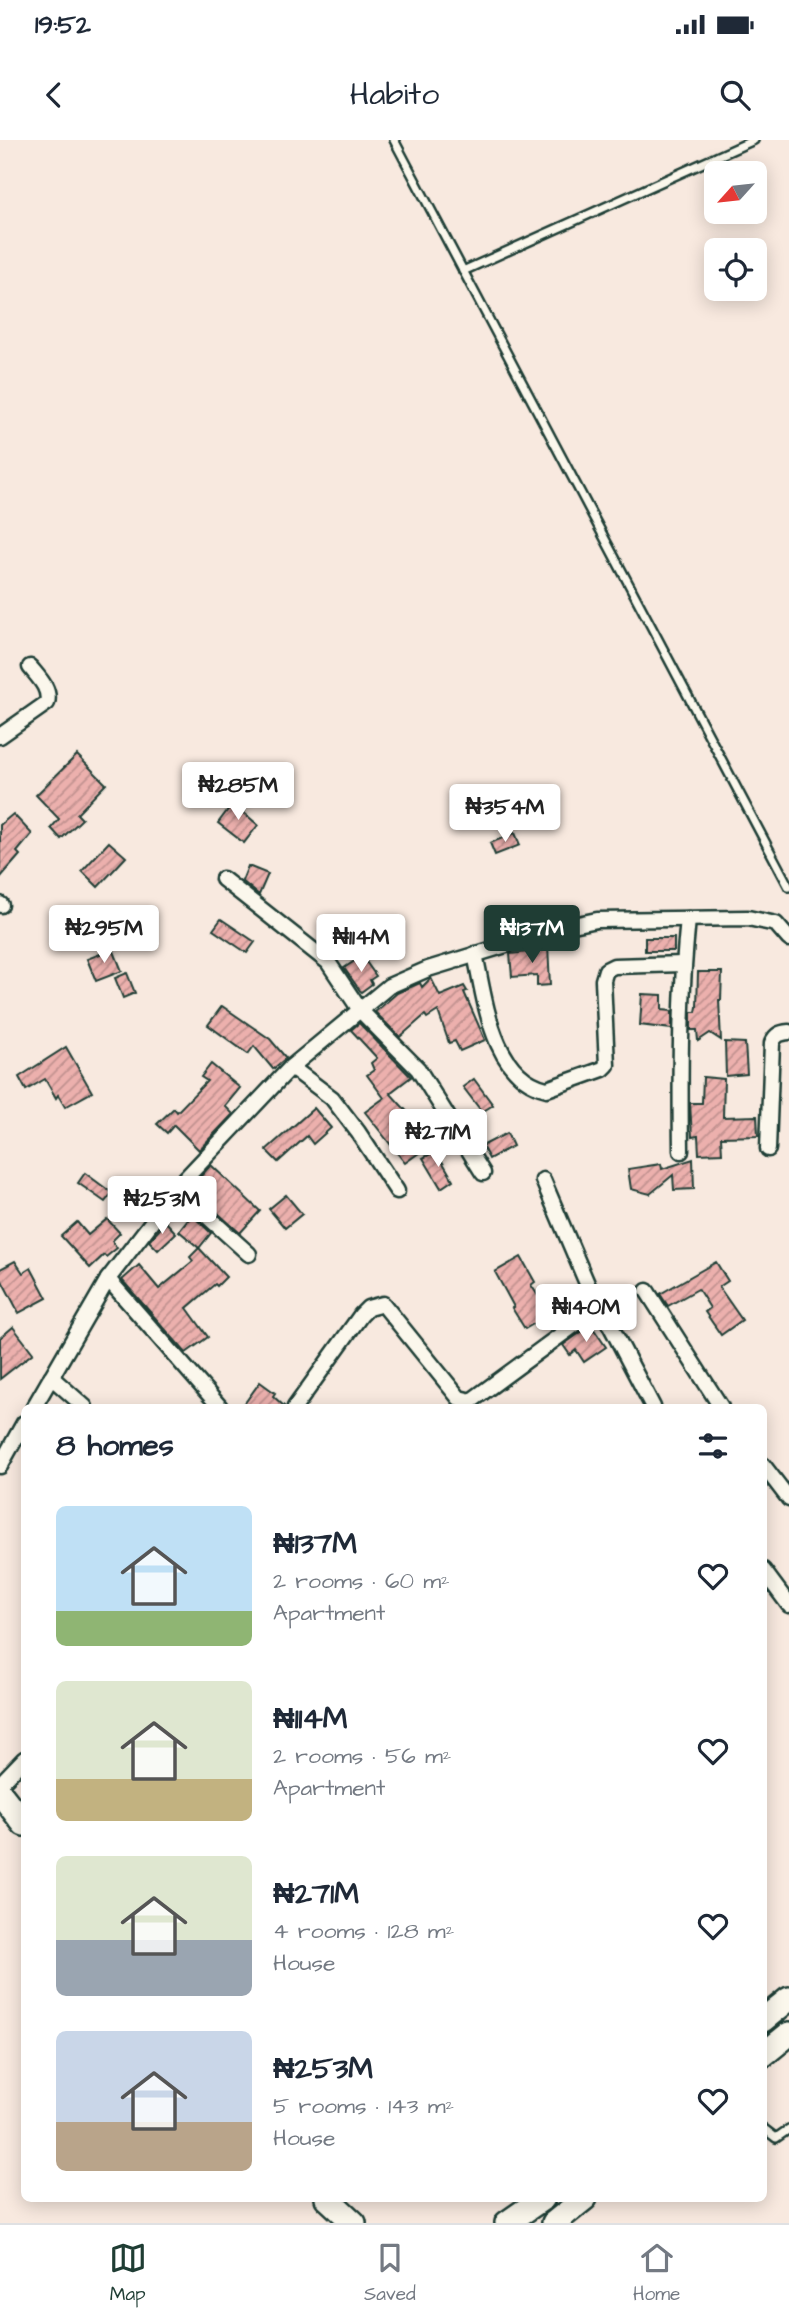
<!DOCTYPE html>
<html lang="en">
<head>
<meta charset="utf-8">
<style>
  :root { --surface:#fff; --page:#f2f2f3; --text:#1f2937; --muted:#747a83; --line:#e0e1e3; --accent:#1f3d34 }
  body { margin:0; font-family:"Architects Daughter",sans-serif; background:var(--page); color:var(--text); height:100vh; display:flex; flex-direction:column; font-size:26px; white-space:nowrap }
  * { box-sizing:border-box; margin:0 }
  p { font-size:23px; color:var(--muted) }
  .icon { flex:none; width:38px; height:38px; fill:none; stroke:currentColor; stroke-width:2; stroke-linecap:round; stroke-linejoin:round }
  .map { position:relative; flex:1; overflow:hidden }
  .side { position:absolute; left:21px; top:1264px; width:746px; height:798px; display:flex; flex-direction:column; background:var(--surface); border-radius:10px; box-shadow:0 4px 18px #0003 }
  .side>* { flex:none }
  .needle { width:46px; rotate:243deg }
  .fabs { position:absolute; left:704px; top:21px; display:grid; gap:14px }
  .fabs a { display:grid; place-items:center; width:63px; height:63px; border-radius:10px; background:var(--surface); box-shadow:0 4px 18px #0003; font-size:35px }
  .price { position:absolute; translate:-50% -60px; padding:0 16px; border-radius:7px; background:#fff; color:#222; font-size:23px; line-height:46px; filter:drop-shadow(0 2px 4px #0008) }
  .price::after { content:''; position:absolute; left:50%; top:42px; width:21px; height:16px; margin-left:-10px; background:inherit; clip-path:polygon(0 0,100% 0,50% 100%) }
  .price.current { background:var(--accent); color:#fff }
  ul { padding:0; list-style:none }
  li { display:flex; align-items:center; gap:21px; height:175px; padding:0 35px }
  li span { display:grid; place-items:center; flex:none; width:196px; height:140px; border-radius:10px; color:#555 }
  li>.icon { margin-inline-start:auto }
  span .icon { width:84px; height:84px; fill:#fffc; stroke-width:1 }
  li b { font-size:30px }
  h2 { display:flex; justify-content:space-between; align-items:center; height:84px; padding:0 35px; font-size:30px }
  .status { display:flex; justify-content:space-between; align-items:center; height:49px; padding:0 35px; background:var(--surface); direction:ltr }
  .status svg { height:19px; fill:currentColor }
  header { display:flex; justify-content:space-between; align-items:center; height:91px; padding:0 35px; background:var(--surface); font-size:32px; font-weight:600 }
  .menu { display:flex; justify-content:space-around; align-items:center; height:98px; border-top:2px solid var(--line); background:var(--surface); font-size:19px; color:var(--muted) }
  .menu a { display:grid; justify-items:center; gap:4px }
  .menu .current { color:var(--accent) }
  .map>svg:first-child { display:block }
  .building { fill:url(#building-hatch); stroke:#1f3d34; stroke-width:2 }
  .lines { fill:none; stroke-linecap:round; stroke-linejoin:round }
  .service-casing { stroke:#1f3d34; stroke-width:12 }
  .minor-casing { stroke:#1f3d34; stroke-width:19 }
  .primary-casing { stroke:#1f3d34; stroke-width:28 }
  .service { stroke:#fbf7ec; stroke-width:7 }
  .minor { stroke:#fbf7ec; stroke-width:14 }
  .primary { stroke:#fbf7ec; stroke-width:23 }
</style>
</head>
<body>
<div class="status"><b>19:52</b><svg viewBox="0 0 49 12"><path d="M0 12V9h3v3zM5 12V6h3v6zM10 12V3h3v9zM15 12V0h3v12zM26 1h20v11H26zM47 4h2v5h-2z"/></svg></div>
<header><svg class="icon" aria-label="back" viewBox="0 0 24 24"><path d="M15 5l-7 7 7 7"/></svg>Habito<svg class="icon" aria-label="search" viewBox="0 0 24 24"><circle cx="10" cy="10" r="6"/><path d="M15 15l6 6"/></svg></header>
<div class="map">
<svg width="789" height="2083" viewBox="0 0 789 2083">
  <defs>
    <pattern id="building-hatch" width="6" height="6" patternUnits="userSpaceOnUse" patternTransform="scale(1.75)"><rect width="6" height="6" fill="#ecb0ad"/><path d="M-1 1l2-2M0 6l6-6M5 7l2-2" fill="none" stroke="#bf908e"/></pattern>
  </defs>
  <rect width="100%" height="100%" fill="#f8e9df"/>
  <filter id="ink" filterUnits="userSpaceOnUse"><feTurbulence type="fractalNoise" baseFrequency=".0143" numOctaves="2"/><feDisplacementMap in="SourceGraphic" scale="14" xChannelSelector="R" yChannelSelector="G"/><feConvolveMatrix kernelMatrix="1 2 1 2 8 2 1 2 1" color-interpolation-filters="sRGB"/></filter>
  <g filter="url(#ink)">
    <!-- building -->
    <g class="building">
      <path d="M77 615 106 644 77 674 82 679 61 699 51 688 59 679 36 655Z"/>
      <path d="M236 659 246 667 243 672 258 685 244 703 218 683Z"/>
      <path d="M13 674 32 694 17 712 20 715 0 738V685Z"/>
      <path d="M515 693 520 705 495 715 490 703Z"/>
      <path d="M109 702 126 717 98 747 82 731Z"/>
      <path d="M248 726 268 734 259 755 242 741Z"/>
      <path d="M221 779 255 802 247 813 213 790Z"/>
      <rect x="645" y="798" width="29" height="13"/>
      <path d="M548 805 550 845 537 846V835L512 837 510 814 536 811V806Z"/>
      <path d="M113 809 122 831 96 841 87 819Z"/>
      <path d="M362 816 376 836 370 840 372 844 361 852 344 828Z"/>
      <path d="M698 832H722L721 860H719L721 900 710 893 698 901 697 890H691V872H696L697 867Z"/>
      <path d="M127 833 135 853 123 858 115 838Z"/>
      <path d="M431 838 440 856 464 846 467 851 464 852 485 900 460 911 455 901 449 903 438 871 427 878 425 875 400 897 375 872 397 853 420 843 422 847Z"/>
      <path d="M642 854 662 855V870L672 871V889L640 885Z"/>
      <path d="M222 866 270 899 286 918 273 929 254 906 248 914 208 885Z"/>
      <path d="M359 883 411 937 390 953 412 977 404 985 423 1010 405 1023 365 972 384 958 367 935 374 930 371 923 377 918 351 890Z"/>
      <path d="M725 902 745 903 747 934 726 936Z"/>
      <path d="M66 907 92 952 65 967 58 955 56 958 45 939 26 950 19 937Z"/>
      <path d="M211 924 240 948 225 966 233 974 199 1010 174 985 167 993 157 984 174 968 177 972 207 941 201 937Z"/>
      <path d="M703 937 724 939 723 977 757 976 758 996 721 997 722 1013 699 1014 698 996 692 997 690 963H702Z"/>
      <path d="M474 939 493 965 482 972 463 947Z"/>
      <path d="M314 968 331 988 313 1004 307 996 278 1022 266 1010Z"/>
      <path d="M507 993 513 1006 489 1019 482 1006Z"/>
      <path d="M436 1011 453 1040 441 1048 423 1018Z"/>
      <path d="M693 1019 694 1049 674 1050 673 1035 650 1054 631 1049 628 1029 661 1024 662 1029Z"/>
      <path d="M211 1025 260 1071 240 1093 190 1048Z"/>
      <path d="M85 1033 112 1053 105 1062 78 1043Z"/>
      <path d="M286 1055 302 1074 285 1088 269 1069Z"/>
      <path d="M192 1075 211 1093 199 1108 179 1091Z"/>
      <path d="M107 1079 120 1093 112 1101 117 1108 106 1117 104 1115 90 1128 61 1096 77 1082 88 1095Z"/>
      <path d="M166 1082 176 1093 158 1110 149 1101Z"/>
      <path d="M199 1108 226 1137 217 1146 215 1144 187 1168 208 1197 186 1213 122 1140 139 1125 159 1149 193 1121 190 1117Z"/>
      <path d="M521 1117 535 1142 531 1145 550 1174 525 1189 512 1168 514 1167 495 1132Z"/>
      <path d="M15 1121 23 1133 31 1128 47 1158 19 1173 0 1137V1129Z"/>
      <path d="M716 1122 728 1141 719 1147 742 1180 721 1195 705 1172 710 1168 698 1149 668 1166 660 1154Z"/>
      <path d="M591 1185 606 1207 584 1222 576 1210 570 1215 563 1205Z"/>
      <path d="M13 1187 33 1213 0 1239V1198Z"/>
      <path d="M260 1242 275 1253 273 1256 285 1267H242Z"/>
    </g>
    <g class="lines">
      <!-- service casing -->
      <g class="service-casing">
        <g id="service">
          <path d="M394 0 789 747"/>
          <path d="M463 131 754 0"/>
          <path d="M763 1988 776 1998 789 1989"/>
        </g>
      </g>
      <!-- minor casing -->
      <g class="minor-casing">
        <g id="minor">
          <path d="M0 596 47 563C51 549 38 537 30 527"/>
          <path d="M223 739 328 822 360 870 418 929 483 1033"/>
          <path d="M0 764 1 765"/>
          <path d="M475 814C485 859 492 937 547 949L603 929 607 925 603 840 606 830 614 826 683 824"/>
          <path d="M291 927 332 958 358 992 397 1051"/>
          <path d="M768 1009 772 903C776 894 780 893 789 892"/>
          <path d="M681 1011C680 933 680 856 688 779"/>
          <path d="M543 1040 600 1174"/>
          <path d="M177 1049 249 1114"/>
          <path d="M108 1139 220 1267"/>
          <path d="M647 1151 721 1267"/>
          <path d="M51 1237 85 1267"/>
          <path d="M34 1267 108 1139 185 1039 291 927 389 846 428 829 568 786 597 780 748 778 776 784 789 799"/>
          <path d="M295 1267 361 1175 368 1168 383 1164 459 1258 471 1261 592 1172 607 1179 653 1267"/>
          <path d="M763 1325 789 1359"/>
          <path d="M0 1326 24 1283"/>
          <path d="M763 1430 789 1465"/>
          <path d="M0 1644 24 1619"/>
        </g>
      </g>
      <!-- primary casing -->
      <g class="primary-casing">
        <g id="primary">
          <path d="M0 1653 24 1684"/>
          <path d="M763 1880 789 1859"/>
          <path d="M763 1915 789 1894"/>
          <path d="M327 2058 354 2083"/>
          <path d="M507 2083 543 2058"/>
          <path d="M554 2083 585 2058"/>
        </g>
      </g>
      <!-- service -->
      <use href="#service" class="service"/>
      <!-- minor -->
      <use href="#minor" class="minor"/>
      <!-- primary -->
      <use href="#primary" class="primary"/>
    </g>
  </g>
</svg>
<div class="fabs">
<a><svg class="needle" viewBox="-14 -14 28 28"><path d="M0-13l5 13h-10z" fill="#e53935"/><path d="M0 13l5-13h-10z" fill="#747a83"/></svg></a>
<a><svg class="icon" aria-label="locate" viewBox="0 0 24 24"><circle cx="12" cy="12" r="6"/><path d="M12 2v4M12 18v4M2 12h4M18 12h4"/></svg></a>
</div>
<b class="price" style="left:238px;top:682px">₦285M</b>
<b class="price" style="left:505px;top:704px">₦354M</b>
<b class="price" style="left:104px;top:825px">₦295M</b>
<b class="price current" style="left:532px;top:825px">₦137M</b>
<b class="price" style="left:361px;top:834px">₦114M</b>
<b class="price" style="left:438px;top:1029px">₦271M</b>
<b class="price" style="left:162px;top:1096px">₦253M</b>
<b class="price" style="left:586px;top:1204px">₦140M</b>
<section class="side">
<h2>8 homes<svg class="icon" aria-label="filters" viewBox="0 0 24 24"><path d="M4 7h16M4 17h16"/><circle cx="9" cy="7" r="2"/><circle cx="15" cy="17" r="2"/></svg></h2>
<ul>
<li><span style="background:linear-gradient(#bfe0f5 75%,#8fb573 0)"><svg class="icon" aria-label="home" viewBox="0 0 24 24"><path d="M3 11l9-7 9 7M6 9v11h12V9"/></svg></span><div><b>₦137M</b><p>2 rooms · 60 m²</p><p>Apartment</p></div><svg class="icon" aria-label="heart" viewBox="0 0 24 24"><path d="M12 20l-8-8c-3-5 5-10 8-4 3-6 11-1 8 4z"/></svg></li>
<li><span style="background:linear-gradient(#dfe7d0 70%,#c2b280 0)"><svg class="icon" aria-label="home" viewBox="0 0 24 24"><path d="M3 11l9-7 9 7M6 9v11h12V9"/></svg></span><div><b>₦114M</b><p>2 rooms · 56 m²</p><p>Apartment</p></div><svg class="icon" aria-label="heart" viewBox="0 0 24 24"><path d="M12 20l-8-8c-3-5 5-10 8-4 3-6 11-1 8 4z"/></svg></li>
<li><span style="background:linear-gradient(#dfe7d0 60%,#9aa5b1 0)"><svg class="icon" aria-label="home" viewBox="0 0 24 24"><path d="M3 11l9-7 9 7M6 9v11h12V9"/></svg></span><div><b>₦271M</b><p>4 rooms · 128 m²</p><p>House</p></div><svg class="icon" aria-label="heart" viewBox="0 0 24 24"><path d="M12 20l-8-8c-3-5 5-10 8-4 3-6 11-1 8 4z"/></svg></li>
<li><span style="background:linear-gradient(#c9d6e8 65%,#b9a48a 0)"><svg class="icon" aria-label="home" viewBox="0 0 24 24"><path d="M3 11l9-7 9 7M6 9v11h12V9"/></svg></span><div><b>₦253M</b><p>5 rooms · 143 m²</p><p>House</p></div><svg class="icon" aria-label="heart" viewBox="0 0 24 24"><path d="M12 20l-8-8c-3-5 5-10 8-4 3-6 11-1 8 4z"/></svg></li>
</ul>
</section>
</div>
<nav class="menu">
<a class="current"><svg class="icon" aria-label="map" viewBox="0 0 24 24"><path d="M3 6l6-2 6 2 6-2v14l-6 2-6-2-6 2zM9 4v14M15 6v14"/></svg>Map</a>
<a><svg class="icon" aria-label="saved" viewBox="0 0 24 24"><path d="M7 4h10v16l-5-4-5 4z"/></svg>Saved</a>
<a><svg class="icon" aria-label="home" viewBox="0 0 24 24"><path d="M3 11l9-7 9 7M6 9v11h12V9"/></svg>Home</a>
</nav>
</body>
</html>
